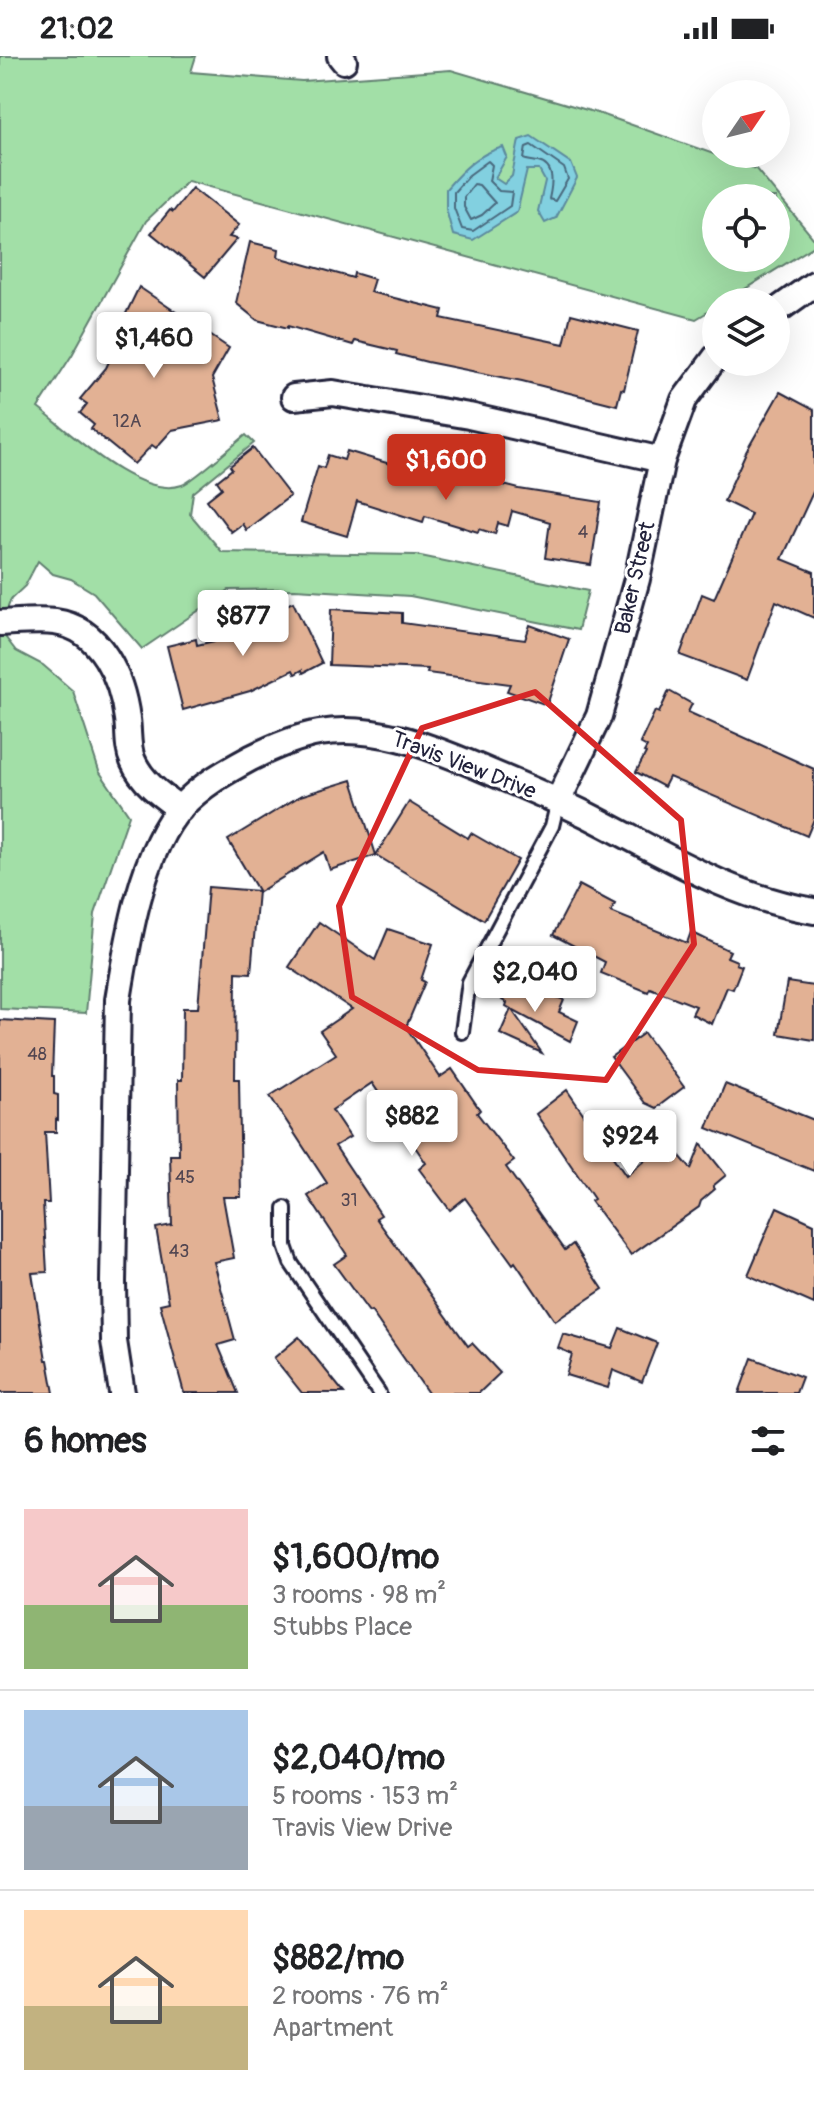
<!DOCTYPE html>
<html lang="en">
<head>
<meta charset="utf-8">
<style>
  :root { --surface:#fff; --page:#f6f6f6; --text:#202124; --muted:#757577; --line:#e0e0e0; --accent:#c8321e }
  body { margin:0; font-family:Pangolin,sans-serif; background:var(--page); color:var(--text); height:100vh; display:flex; flex-direction:column; font-size:30px; white-space:nowrap }
  * { box-sizing:border-box; margin:0 }
  p { font-size:26px; color:var(--muted) }
  .icon { flex:none; width:44px; height:44px; fill:none; stroke:currentColor; stroke-width:2; stroke-linecap:round; stroke-linejoin:round }
  .map { position:relative; height:1337px; overflow:hidden }
  .details { display:flex; flex-direction:column; background:var(--surface); flex:1 }
  .details>* { flex:none }
  .needle { width:52px; rotate:55deg }
  .fabs { position:absolute; left:702px; top:24px; display:grid; gap:16px }
  .fabs a { display:grid; place-items:center; width:88px; height:88px; border-radius:50%; background:var(--surface); box-shadow:0 8px 32px #0002; font-size:40px }
  .price { position:absolute; translate:-50% -68px; padding:0 18px; border-radius:8px; background:#fff; color:#222; font-size:26px; line-height:52px; filter:drop-shadow(0 2px 4px #0008) }
  .price::after { content:''; position:absolute; left:50%; top:48px; width:24px; height:18px; margin-left:-12px; background:inherit; clip-path:polygon(0 0,100% 0,50% 100%) }
  .price.active { background:var(--accent); color:#fff }
  ul { padding:0; list-style:none }
  li { display:flex; align-items:center; gap:24px; height:200px; padding:0 24px }
  li+li { border-top:2px solid var(--line) }
  li span { display:grid; place-items:center; flex:none; width:224px; height:160px; border-radius:0px; color:#555 }
  li>.icon { margin-inline-start:auto }
  span .icon { width:96px; height:96px; fill:#fffc; stroke-width:1 }
  li b { font-size:34px }
  h2 { display:flex; justify-content:space-between; align-items:center; height:96px; padding:0 24px; font-size:34px }
  .status { display:flex; justify-content:space-between; align-items:center; height:56px; padding:0 40px; background:var(--surface); direction:ltr }
  .status svg { height:22px; fill:currentColor }
  .map>svg:first-child { display:block }
  .green { fill:#a2dfa7; stroke:#628071; stroke-width:2; fill-rule:evenodd }
  .water { fill:#82d0e0; stroke:#5c8a9e; stroke-width:2 }
  .lines { fill:none; stroke-linecap:round; stroke-linejoin:round }
  .shore { stroke:#48687d; stroke-width:2 }
  .building { fill:#e2b194; stroke:#22223b; stroke-width:2 }
  .service-casing { stroke:#22223b; stroke-width:18 }
  .minor-casing { stroke:#22223b; stroke-width:30 }
  .service { stroke:#fff; stroke-width:12 }
  .minor { stroke:#fff; stroke-width:24 }
  .marked { fill:none; stroke:#d62828; stroke-width:6; stroke-linejoin:round }
  .labels { text-anchor:middle; dominant-baseline:central; stroke-width:6; stroke-linejoin:round; paint-order:stroke }
  .number-label { font-size:18px; fill:#524651 }
  .street-label { font-size:22px; fill:#22223b; stroke:#fff }
</style>
</head>
<body>
<div class="status"><b>21:02</b><svg viewBox="0 0 49 12"><path d="M0 12V9h3v3zM5 12V6h3v6zM10 12V3h3v9zM15 12V0h3v12zM26 1h20v11H26zM47 4h2v5h-2z"/></svg></div>
<div class="map">
<svg width="814" height="1337" viewBox="0 0 814 1337">
  <rect width="100%" height="100%" fill="#fff"/>
  <filter id="ink" filterUnits="userSpaceOnUse"><feTurbulence type="fractalNoise" baseFrequency=".0125" numOctaves="2"/><feDisplacementMap in="SourceGraphic" scale="16" xChannelSelector="R" yChannelSelector="G"/><feConvolveMatrix kernelMatrix="1 2 1 2 8 2 1 2 1" color-interpolation-filters="sRGB"/></filter>
  <g filter="url(#ink)">
    <!-- green -->
    <path class="green" d="M0 0H196L191 16 302 25 451 14 604 59 756 113 814 183V190L724 246H716V251L696 263 188 125 146 165 72 299 38 352C71 377 139 444 182 429 194 425 233 389 246 379L254 387 193 437 190 458 222 496 416 499 588 535 578 574 410 540 295 533 229 534 142 593 94 537 71 523 53 518 38 505 25 530 11 543 5 559 6 582 16 595 43 609 73 635 99 715 129 759 95 858 86 957 0 953ZM716 142H776V202H716Z"/>
    <!-- water -->
    <path class="water" d="M531 80 571 107 577 122 556 162 545 167 538 155 545 125 539 114H527L517 156 473 184 453 179 446 153V133C463 113 478 98 503 91L507 101 495 122 504 128 512 120 519 84Z"/>
    <g class="lines">
      <!-- shore -->
      <g class="shore">
        <path d="M531 89 564 112 568 123 555 145 549 143C552 130 556 110 538 106 533 105 528 105 524 103L526 91Z"/>
        <path d="M488 105 492 109 489 125 499 135 512 136 510 150 473 175 462 173 454 152V136L469 119Z"/>
        <path d="M474 128 479 129 495 147 482 159 471 164 464 151V141Z"/>
      </g>
    </g>
    <!-- building -->
    <g class="building">
      <path d="M192 132 239 169 229 181 237 183 205 221 151 177 170 154 173 156Z"/>
      <path d="M250 186 279 193 278 201 353 222 354 217 374 223 370 236 443 254 441 262 564 288 571 258 638 275 624 334 621 333 617 349 522 325 427 306 396 298 397 295 355 285 353 289 288 270V272L257 264 236 247Z"/>
      <path d="M139 231 229 292 212 322 223 364 172 374 156 392 152 389 134 408 91 373 94 369 80 357 87 348 80 343 106 312 122 278 117 276Z"/>
      <path d="M780 336 814 354V434L782 503 814 516V562L776 545 747 624 680 599 702 538 714 543 751 458 724 445 746 396Z"/>
      <path d="M253 392 290 440 246 474 242 468 231 476 207 444 222 432 217 425 232 413 230 410Z"/>
      <path d="M347 395 390 408 391 402 409 407V404L519 433 601 446 591 509 545 502 550 466 512 455 508 470 498 467 495 478 479 473 478 476 425 460 423 466 357 445 347 480 301 466 318 410 324 412 328 399 344 404Z"/>
      <path d="M280 546 282 551 293 546 322 607 303 617 302 614 295 618 293 614 250 635 183 654 167 590 196 583 197 589 261 574 254 559Z"/>
      <path d="M331 553 402 557V567L525 584 530 569 569 583 547 649 507 635 510 628 427 617 428 613 329 609Z"/>
      <path d="M669 635 692 648 688 656 814 713V763L807 780 669 721 664 731 636 716 646 697 644 696 647 691 640 687 655 655 659 657Z"/>
      <path d="M352 724 376 799 330 814 324 796 259 836 228 784 300 740Z"/>
      <path d="M409 746 468 782 471 777 518 804 484 864 376 799Z"/>
      <path d="M579 829 615 848 611 856 687 887 691 876 730 895 727 901 737 905 736 908 742 910 733 933 727 931 712 968 692 958 696 950 650 932 648 936 601 917 605 906 553 879Z"/>
      <path d="M208 831 258 835 251 917 236 916 235 1023H239L241 1141H223L234 1202 214 1206 235 1284 218 1289 238 1337H184L160 1248 169 1246 156 1172 172 1169 170 1099H179L178 1024H182L183 952H198Z"/>
      <path d="M319 866 375 904 388 873 433 888 421 924 425 926 406 971 440 1021 452 1013 480 1054 477 1057 514 1105 506 1111 565 1194 573 1188 603 1233 555 1265 515 1206 513 1208 465 1142 450 1154 419 1113 426 1107 372 1027 332 1054 350 1081 335 1090 381 1159 376 1162 468 1290 472 1287 500 1317 479 1337H428L371 1255 369 1256 334 1208 347 1199 308 1140 327 1127 270 1040 336 998 320 975 352 953 289 911Z"/>
      <path d="M512 922 564 944 559 956 578 965 570 985 512 954 542 997 500 978 511 953 506 950 507 947 502 944Z"/>
      <path d="M787 926 814 930V984L778 978Z"/>
      <path d="M0 964 54 967 52 1020H54V1038L58 1039V1064L56 1063V1076H45L49 1147H43L47 1216 32 1217 46 1304H48L54 1337H0Z"/>
      <path d="M644 977 684 1031 656 1052 645 1047 611 1001Z"/>
      <path d="M725 1028 814 1064V1115L707 1072Z"/>
      <path d="M567 1034 626 1120 667 1085 691 1113 701 1088 726 1119 713 1130 715 1133 701 1145 699 1151 631 1199 591 1145 594 1143 536 1058Z"/>
      <path d="M777 1151 814 1168V1248L748 1219Z"/>
      <path d="M620 1272 657 1287 642 1326 613 1314 608 1332 566 1319 572 1298 558 1292 563 1278 612 1292Z"/>
      <path d="M299 1281 344 1337H302L274 1302Z"/>
      <path d="M752 1302 802 1321 796 1337H739Z"/>
    </g>
    <g class="lines">
      <!-- service casing -->
      <g class="service-casing">
        <g id="service">
          <path d="M462 976 469 926 552 770 558 745"/>
          <path d="M285 1152V1190L291 1207 379 1337"/>
        </g>
      </g>
      <!-- minor casing -->
      <g class="minor-casing">
        <g id="minor">
          <path d="M340 0 344 5"/>
          <path d="M776 255 814 228"/>
          <path d="M294 341 333 337 469 360 662 404"/>
          <path d="M0 567C18 566 38 564 55 566 101 572 122 623 127 663 129 677 127 692 133 705 142 726 162 740 180 753"/>
          <path d="M558 745 599 660 637 523 662 404 684 344 716 301"/>
          <path d="M122 1337 114 1285 113 1226 118 944C127 888 142 793 182 750 202 729 225 716 251 702 271 692 296 681 319 677 374 668 426 689 476 710 513 726 551 741 587 759 662 797 730 841 814 855"/>
        </g>
      </g>
      <!-- service -->
      <use href="#service" class="service"/>
      <!-- minor -->
      <use href="#minor" class="minor"/>
    </g>
  </g>
  <!-- marked area -->
  <path class="marked" d="M535 636 681 764 694 888 606 1024 478 1014 352 941 339 850 422 672Z"/>
  <g class="labels">
    <!-- number labels -->
    <g class="number-label">
      <text x="127" y="365">12A</text>
      <text x="583" y="476">4</text>
      <text x="37" y="998">48</text>
      <text x="185" y="1121">45</text>
      <text x="349" y="1144">31</text>
      <text x="179" y="1195">43</text>
    </g>
    <!-- street labels -->
    <g class="street-label">
      <text transform="translate(635 522) rotate(-77)">Baker Street</text>
      <text transform="translate(464 709) rotate(21)">Travis View Drive</text>
    </g>
  </g>
</svg>
<div class="fabs">
<a><svg class="needle" viewBox="-14 -14 28 28"><path d="M0-13l5 13h-10z" fill="#e53935"/><path d="M0 13l5-13h-10z" fill="#757577"/></svg></a>
<a><svg class="icon" aria-label="locate" viewBox="0 0 24 24"><circle cx="12" cy="12" r="6"/><path d="M12 2v4M12 18v4M2 12h4M18 12h4"/></svg></a>
<a><svg class="icon" aria-label="layers" viewBox="0 0 24 24"><path d="M12 4l9 5-9 5-9-5zM3 14l9 5 9-5"/></svg></a>
</div>
<b class="price" style="left:154px;top:324px">$1,460</b>
<b class="price active" style="left:446px;top:446px">$1,600</b>
<b class="price" style="left:243px;top:602px">$877</b>
<b class="price" style="left:535px;top:958px">$2,040</b>
<b class="price" style="left:412px;top:1102px">$882</b>
<b class="price" style="left:630px;top:1122px">$924</b>
</div>
<section class="details">
<h2>6 homes<svg class="icon" aria-label="filters" viewBox="0 0 24 24"><path d="M4 7h16M4 17h16"/><circle cx="9" cy="7" r="2"/><circle cx="15" cy="17" r="2"/></svg></h2>
<ul>
<li><span style="background:linear-gradient(#f6c9c9 60%,#8fb573 0)"><svg class="icon" aria-label="home" viewBox="0 0 24 24"><path d="M3 11l9-7 9 7M6 9v11h12V9"/></svg></span><div><b>$1,600/mo</b><p>3 rooms · 98 m²</p><p>Stubbs Place</p></div></li>
<li><span style="background:linear-gradient(#a9c7e8 60%,#9aa5b1 0)"><svg class="icon" aria-label="home" viewBox="0 0 24 24"><path d="M3 11l9-7 9 7M6 9v11h12V9"/></svg></span><div><b>$2,040/mo</b><p>5 rooms · 153 m²</p><p>Travis View Drive</p></div></li>
<li><span style="background:linear-gradient(#ffd9b3 60%,#c2b280 0)"><svg class="icon" aria-label="home" viewBox="0 0 24 24"><path d="M3 11l9-7 9 7M6 9v11h12V9"/></svg></span><div><b>$882/mo</b><p>2 rooms · 76 m²</p><p>Apartment</p></div></li>
</ul>
</section>
</body>
</html>
